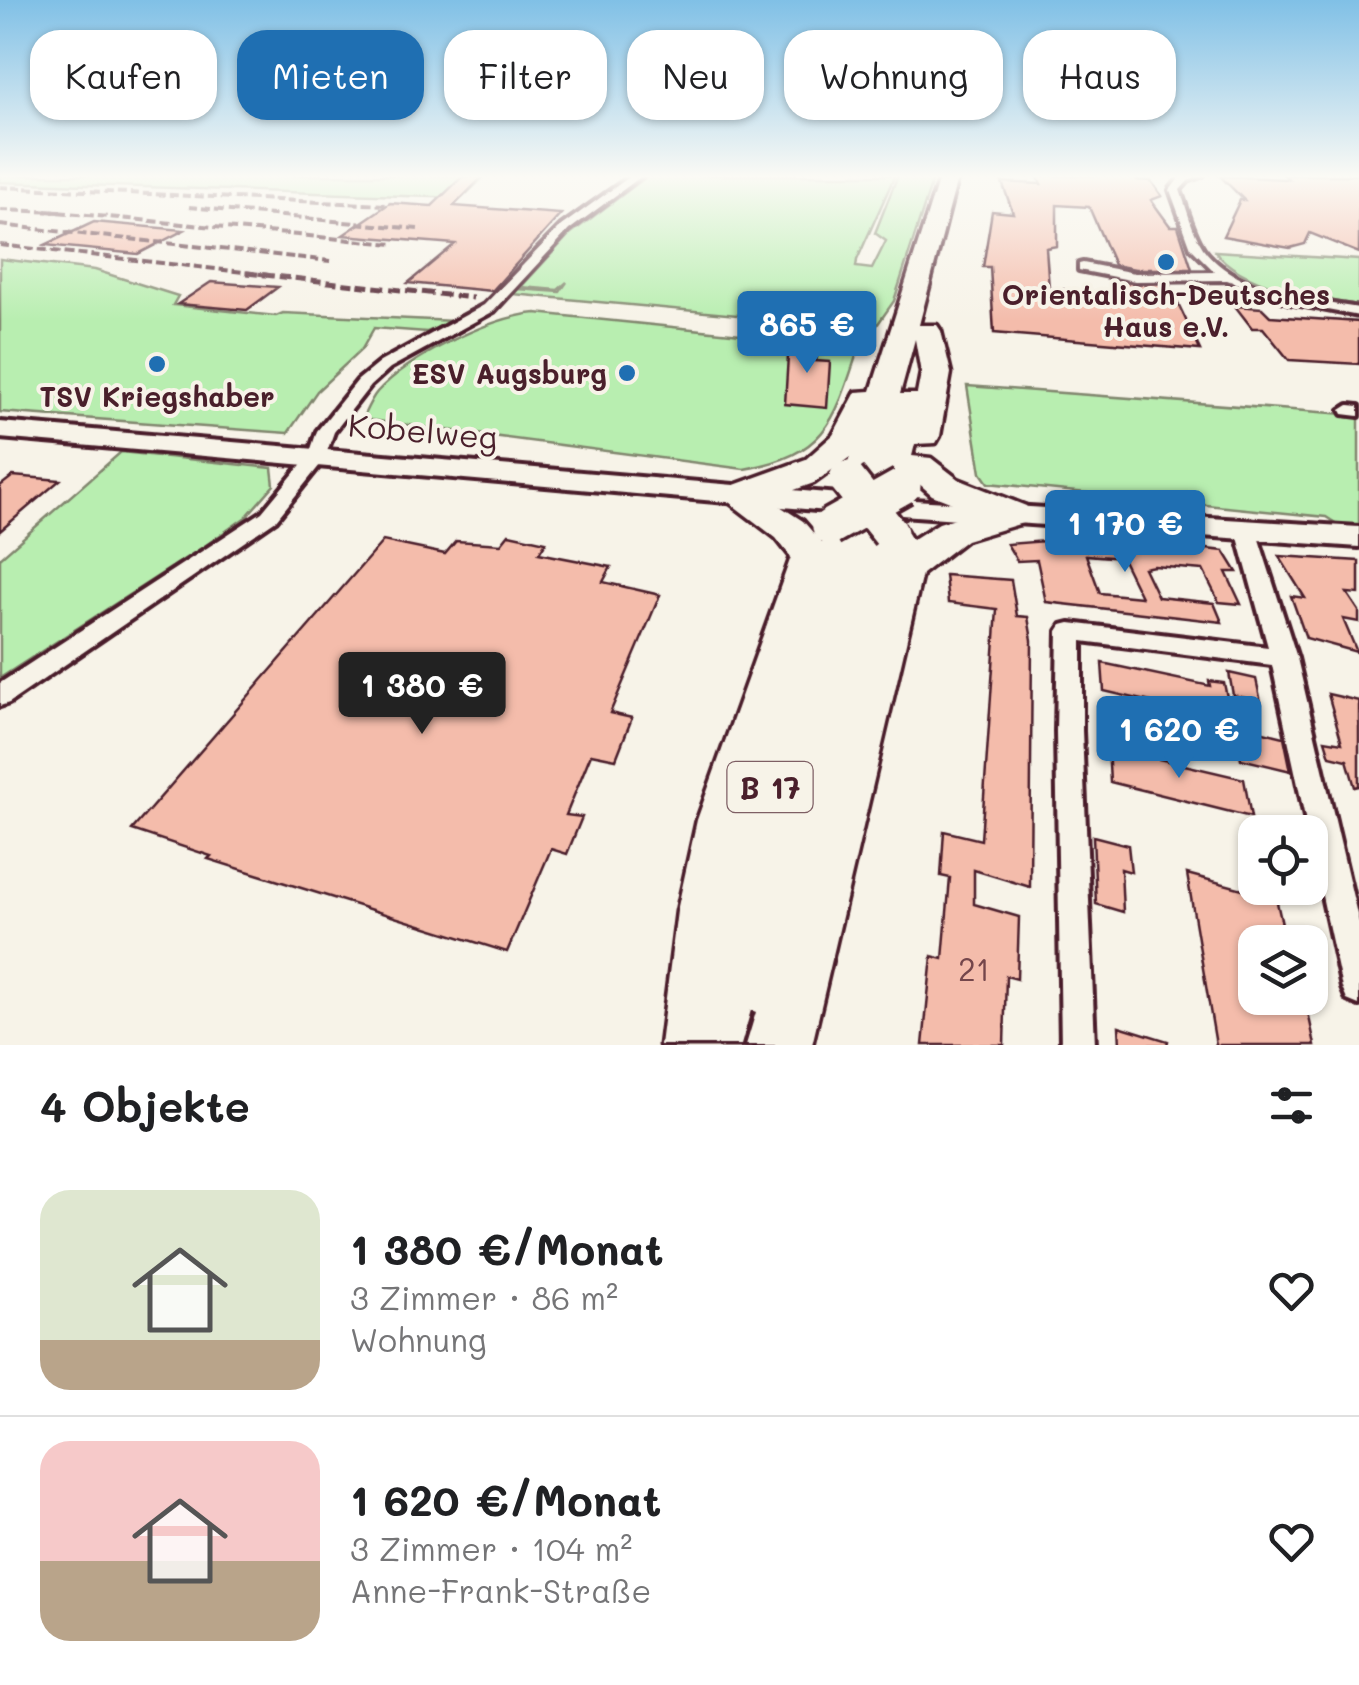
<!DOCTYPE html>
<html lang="de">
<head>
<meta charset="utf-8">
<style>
  :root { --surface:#fff; --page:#f6f6f6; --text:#202124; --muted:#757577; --line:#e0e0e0; --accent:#1f6fb2 }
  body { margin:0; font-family:Mali,sans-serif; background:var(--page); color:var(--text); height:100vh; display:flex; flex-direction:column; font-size:38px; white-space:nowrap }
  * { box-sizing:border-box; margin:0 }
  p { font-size:32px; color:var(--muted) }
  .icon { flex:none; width:55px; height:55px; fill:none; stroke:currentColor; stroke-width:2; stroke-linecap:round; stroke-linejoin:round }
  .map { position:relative; height:1045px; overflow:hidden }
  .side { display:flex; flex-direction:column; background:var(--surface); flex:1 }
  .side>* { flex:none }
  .top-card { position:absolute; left:30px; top:30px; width:1300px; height:90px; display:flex; gap:20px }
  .fabs { position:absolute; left:1238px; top:815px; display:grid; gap:20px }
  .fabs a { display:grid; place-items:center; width:90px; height:90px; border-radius:20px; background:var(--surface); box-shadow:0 2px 8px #0004; font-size:50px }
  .price { position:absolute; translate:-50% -85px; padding:0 22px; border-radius:10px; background:var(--accent); color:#fff; font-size:32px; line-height:65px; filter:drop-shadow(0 2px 5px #0008) }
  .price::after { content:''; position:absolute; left:50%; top:60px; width:30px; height:22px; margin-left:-15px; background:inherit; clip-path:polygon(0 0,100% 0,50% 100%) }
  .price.selected { background:#222; color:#fff }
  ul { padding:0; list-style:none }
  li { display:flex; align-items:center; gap:30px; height:250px; padding:0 40px }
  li+li { border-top:2px solid var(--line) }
  li span { display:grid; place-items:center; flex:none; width:280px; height:200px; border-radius:30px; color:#555 }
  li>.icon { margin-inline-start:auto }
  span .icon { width:120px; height:120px; fill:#fffc; stroke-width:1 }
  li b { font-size:42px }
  h2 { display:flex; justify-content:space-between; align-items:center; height:120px; padding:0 40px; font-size:42px }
  .pill { padding:0 35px; border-radius:30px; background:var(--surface); box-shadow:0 2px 8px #0004; font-size:35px; line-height:90px }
  .pill.selected { background:var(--accent); color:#fff }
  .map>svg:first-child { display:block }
  .green { fill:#b8eeb0; stroke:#81866e; stroke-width:2.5 }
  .building { fill:#f4bcab; stroke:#4a1f2b; stroke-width:2.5; fill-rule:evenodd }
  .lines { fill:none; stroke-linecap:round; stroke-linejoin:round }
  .street-casing { stroke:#4a1f2b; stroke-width:8 }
  .secondary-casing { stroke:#4a1f2b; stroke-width:8 }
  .highway-casing { stroke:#4a1f2b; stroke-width:7 }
  .street { fill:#f7f3e8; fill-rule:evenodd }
  .secondary { fill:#f7f3e8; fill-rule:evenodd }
  .highway { fill:#f7f3e8; fill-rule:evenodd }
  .rail-far1 { stroke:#4a1f2b; stroke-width:4; stroke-dasharray:9 4; stroke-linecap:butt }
  .rail { stroke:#4a1f2b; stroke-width:5; stroke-dasharray:11 5; stroke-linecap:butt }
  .highway-bridge-casing { stroke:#4a1f2b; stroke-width:42; stroke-linecap:butt }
  .highway-bridge { stroke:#f7f3e8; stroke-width:35 }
  .poi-dot { fill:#1f6fb2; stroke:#f7f3e8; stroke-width:4 }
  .labels { text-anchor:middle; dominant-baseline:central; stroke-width:8; stroke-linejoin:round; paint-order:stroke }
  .far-poi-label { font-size:28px; font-weight:bold; fill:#4a1f2b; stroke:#f7f3e8 }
  .shield { fill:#f7f3e8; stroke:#7e5f64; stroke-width:2.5 }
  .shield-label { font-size:30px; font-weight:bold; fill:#4a1f2b }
  .street-label { font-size:32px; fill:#4a1f2b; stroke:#f7f3e8 }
  .near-number-label { font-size:32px; fill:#74464b }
</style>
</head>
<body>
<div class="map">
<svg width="1359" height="1045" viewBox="0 0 1359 1045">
  <rect width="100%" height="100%" fill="#f7f3e8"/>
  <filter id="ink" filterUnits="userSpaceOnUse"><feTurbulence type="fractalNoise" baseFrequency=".01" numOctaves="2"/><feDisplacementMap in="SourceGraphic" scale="20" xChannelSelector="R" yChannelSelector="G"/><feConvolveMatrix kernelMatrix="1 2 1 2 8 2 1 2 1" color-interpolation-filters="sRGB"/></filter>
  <g filter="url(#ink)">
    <!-- green -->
    <g class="green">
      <path d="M0 175H486L462 198 0 182Z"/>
      <path d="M649 175H895L857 260 856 267 872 269 886 241 875 233 898 175H934L894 301 875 328 513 294 518 289 560 292 567 282 558 290 521 287 570 234Z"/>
      <path d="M1215 251 1359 260V305C1318 300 1240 286 1215 251Z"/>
      <path d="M0 259 95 270 178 296 173 305 276 316 283 313 454 321 427 332 374 328 362 349 317 391 288 433 0 412Z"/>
      <path d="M536 313 828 343 857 353C834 424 824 455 744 469L362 419C366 411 371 399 377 392 409 357 490 317 536 313Z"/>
      <path d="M967 386 1359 415V526L1337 524 1326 517 988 483 981 473Z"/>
      <path d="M121 452 272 468 274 485 246 517 206 545 0 678V558Z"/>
    </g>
    <!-- building -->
    <g class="building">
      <path d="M1055 175H1134L1137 180 1151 181 1162 196 1151 200 1170 226H1178L1192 269H1135L1114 265 1089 207 1057 205V246L1046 248 1049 288 1128 295 1122 282 1169 284 1200 350 994 333 990 267H983L992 211 1013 213 1002 182 1041 184 1037 176Z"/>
      <path d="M1284 175H1359V253L1310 233 1305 244 1290 248 1223 236 1240 200H1244L1220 176 1289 179Z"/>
      <path d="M463 176 482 177 454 206 561 214 492 291 408 283 455 244 343 235 390 203 432 206Z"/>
      <path d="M94 222 184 230 138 254 45 245Z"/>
      <path d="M211 282 278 287 247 310 178 304Z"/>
      <path d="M1235 306 1262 308 1270 316 1359 322V364L1289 360 1263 328H1252Z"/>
      <path d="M789 340 820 343 816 361 830 362 827 408 785 404Z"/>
      <path d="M13 476 60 480 0 531V486Z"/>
      <path d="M509 534 546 542 539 553 611 567 603 582 660 595 610 713 632 718 616 759 591 754 566 815 582 817 567 854 551 849 507 952 208 859 211 856 132 830 383 541 445 554 456 541 501 544Z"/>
      <path d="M1097 537 1224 551 1237 572H1226L1241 604 1219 602 1203 570 1154 566 1144 568 1158 597 1214 603 1222 622 1046 602 1037 560 1017 561 1007 544ZM1086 555 1122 558 1141 597 1100 593Z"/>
      <path d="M1279 556 1359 561V594L1347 593 1359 611V622L1343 619 1357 652 1306 638 1291 596 1305 598Z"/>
      <path d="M945 575 1011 580 1017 616 1028 617 1032 640 1030 887 974 870V904L1019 917 1017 979 1006 976 1004 1045H923L932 956 943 959 950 878 941 876 944 831 981 840 997 609 948 603Z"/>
      <path d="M1102 663 1210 686 1209 681 1224 683 1232 721 1104 691Z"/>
      <path d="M1229 673 1256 679 1261 702 1233 695Z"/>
      <path d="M1328 694 1359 701V786L1355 787 1347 760 1330 756 1325 740 1342 743Z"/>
      <path d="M1235 725 1284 737 1291 771 1241 759Z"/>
      <path d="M1108 747 1244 779 1251 817 1110 782Z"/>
      <path d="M1093 836 1128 845 1131 872 1121 869 1123 912 1096 904Z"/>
      <path d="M1187 874 1276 898 1286 942H1255V998H1305L1315 1045H1216Z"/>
      <path d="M1119 1026 1168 1041 1167 1045H1120Z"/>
    </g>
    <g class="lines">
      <!-- street casing -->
      <g class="street-casing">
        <g id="street">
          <path d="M632 175H643L569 230 494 311 390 368 370 386 334 432 324 460 276 520 9 703 0 706V683L262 512 309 455 317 431 358 380 380 362 484 305 561 226Z"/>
          <path d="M1189 175H1203L1188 181 1180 190C1187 209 1192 231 1203 248 1235 292 1309 300 1359 308V316L1290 303 1227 280 1135 281 1079 270V264L1083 263 1135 273 1215 272 1191 248 1170 190 1180 177Z"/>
          <path d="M1349 405 1359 406V416L1343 414 1341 410Z"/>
          <path d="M1246 524 1256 530 1297 658 1359 923V1005L1347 1000 1342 988 1272 665 1082 641V731L1095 1045H1061L1056 731 1058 631 1062 625 1070 623 1268 647 1236 530Z"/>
        </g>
      </g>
      <!-- secondary casing -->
      <g class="secondary-casing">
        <g id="secondary">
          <path d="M0 422 839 494 849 497 854 503 849 509 839 512 0 438Z"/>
          <path d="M897 499 1359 527V547L887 514 882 508 887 502Z"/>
        </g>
      </g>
      <!-- highway casing -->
      <g class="highway-casing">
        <path id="highway" d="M940 175H958L919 325H937L941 331 951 373 940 436 936 443 915 444 912 456 931 458 958 479 1026 506 1032 514 1026 522 966 540 922 574 812 1045H746L756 1012 751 1010 741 1045H660L677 911 697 820 791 557 776 538 721 496 726 488 806 459 833 435 856 392 871 391ZM915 339 921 373 917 394H900ZM850 457 841 483 846 491 859 494 872 489 888 497 901 494 908 474 932 495 975 512 939 523 912 540 903 525 890 521 864 532 858 524 845 520 832 524 822 543 803 521 769 499 814 483Z"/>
      </g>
      <!-- street -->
      <use href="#street" class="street"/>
      <!-- secondary -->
      <use href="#secondary" class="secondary"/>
      <!-- highway -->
      <use href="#highway" class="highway"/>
      <!-- rail-far1 -->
      <g class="rail-far1">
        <path d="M0 187 386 205"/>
        <path d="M189 207 418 229"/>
        <path d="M0 210 61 212"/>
        <path d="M46 211 393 244"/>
        <path d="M0 225 331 261"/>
        <path d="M0 245 270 275"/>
      </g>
      <!-- rail -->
      <path class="rail" d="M247 273 473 298"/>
      <!-- highway-bridge casing -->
      <g class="highway-bridge-casing">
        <g id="highway-bridge">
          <path d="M847 479 890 533"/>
          <path d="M830 527 903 486"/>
        </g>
      </g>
      <!-- highway-bridge -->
      <use href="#highway-bridge" class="highway-bridge"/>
    </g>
  </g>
  <!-- sky -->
  <linearGradient id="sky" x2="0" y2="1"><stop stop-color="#80c0e6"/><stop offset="0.55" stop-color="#fbfaf5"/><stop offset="1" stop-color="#fbfaf5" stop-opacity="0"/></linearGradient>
  <rect width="1359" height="321" fill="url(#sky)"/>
  <!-- markers -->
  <g class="poi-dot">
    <circle cx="1166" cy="262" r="10"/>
    <circle cx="157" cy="364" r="10"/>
    <circle cx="627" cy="373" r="10"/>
  </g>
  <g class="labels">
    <!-- far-poi labels -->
    <g class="far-poi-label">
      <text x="1166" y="294">Orientalisch-Deutsches<tspan x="1166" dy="32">Haus e.V.</tspan></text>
      <text x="607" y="373" text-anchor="end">ESV Augsburg</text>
      <text x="157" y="396">TSV Kriegshaber</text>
    </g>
    <!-- shield labels -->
    <rect class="shield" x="727.5" y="762" width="85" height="50" rx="8"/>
    <g class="shield-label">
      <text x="770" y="787">B 17</text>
    </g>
    <!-- street labels -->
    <g class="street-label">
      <text transform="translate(423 430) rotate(5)">Kobelweg</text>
    </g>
    <!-- near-number labels -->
    <g class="near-number-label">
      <text x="974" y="968">21</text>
    </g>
  </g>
</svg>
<div class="fabs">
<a><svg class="icon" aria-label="locate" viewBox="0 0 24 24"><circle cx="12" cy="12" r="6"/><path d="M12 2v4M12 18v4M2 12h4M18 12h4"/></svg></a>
<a><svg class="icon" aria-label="layers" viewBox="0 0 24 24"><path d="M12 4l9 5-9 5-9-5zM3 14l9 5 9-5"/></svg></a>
</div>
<b class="price" style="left:807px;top:376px">865 €</b>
<b class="price" style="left:1125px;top:575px">1 170 €</b>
<b class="price selected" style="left:422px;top:737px">1 380 €</b>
<b class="price" style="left:1179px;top:781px">1 620 €</b>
<div class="top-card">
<a class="pill">Kaufen</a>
<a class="pill selected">Mieten</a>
<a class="pill">Filter</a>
<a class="pill">Neu</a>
<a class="pill">Wohnung</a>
<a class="pill">Haus</a>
</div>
</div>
<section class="side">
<h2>4 Objekte<svg class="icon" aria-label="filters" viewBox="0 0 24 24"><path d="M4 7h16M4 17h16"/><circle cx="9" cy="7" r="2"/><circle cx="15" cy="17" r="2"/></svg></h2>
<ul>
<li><span style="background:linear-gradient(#dfe7d0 75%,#b9a48a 0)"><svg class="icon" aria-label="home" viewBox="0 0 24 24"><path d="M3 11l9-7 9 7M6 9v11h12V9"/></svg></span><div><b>1 380 €/Monat</b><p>3 Zimmer · 86 m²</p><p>Wohnung</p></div><svg class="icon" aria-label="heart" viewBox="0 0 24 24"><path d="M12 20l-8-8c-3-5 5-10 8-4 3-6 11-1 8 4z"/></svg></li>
<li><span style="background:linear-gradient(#f6c9c9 60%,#b9a48a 0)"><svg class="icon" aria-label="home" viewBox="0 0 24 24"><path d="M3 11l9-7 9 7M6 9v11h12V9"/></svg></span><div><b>1 620 €/Monat</b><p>3 Zimmer · 104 m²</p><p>Anne-Frank-Straße</p></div><svg class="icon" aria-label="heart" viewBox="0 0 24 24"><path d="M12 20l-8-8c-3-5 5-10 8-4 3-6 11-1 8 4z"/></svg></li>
</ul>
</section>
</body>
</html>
